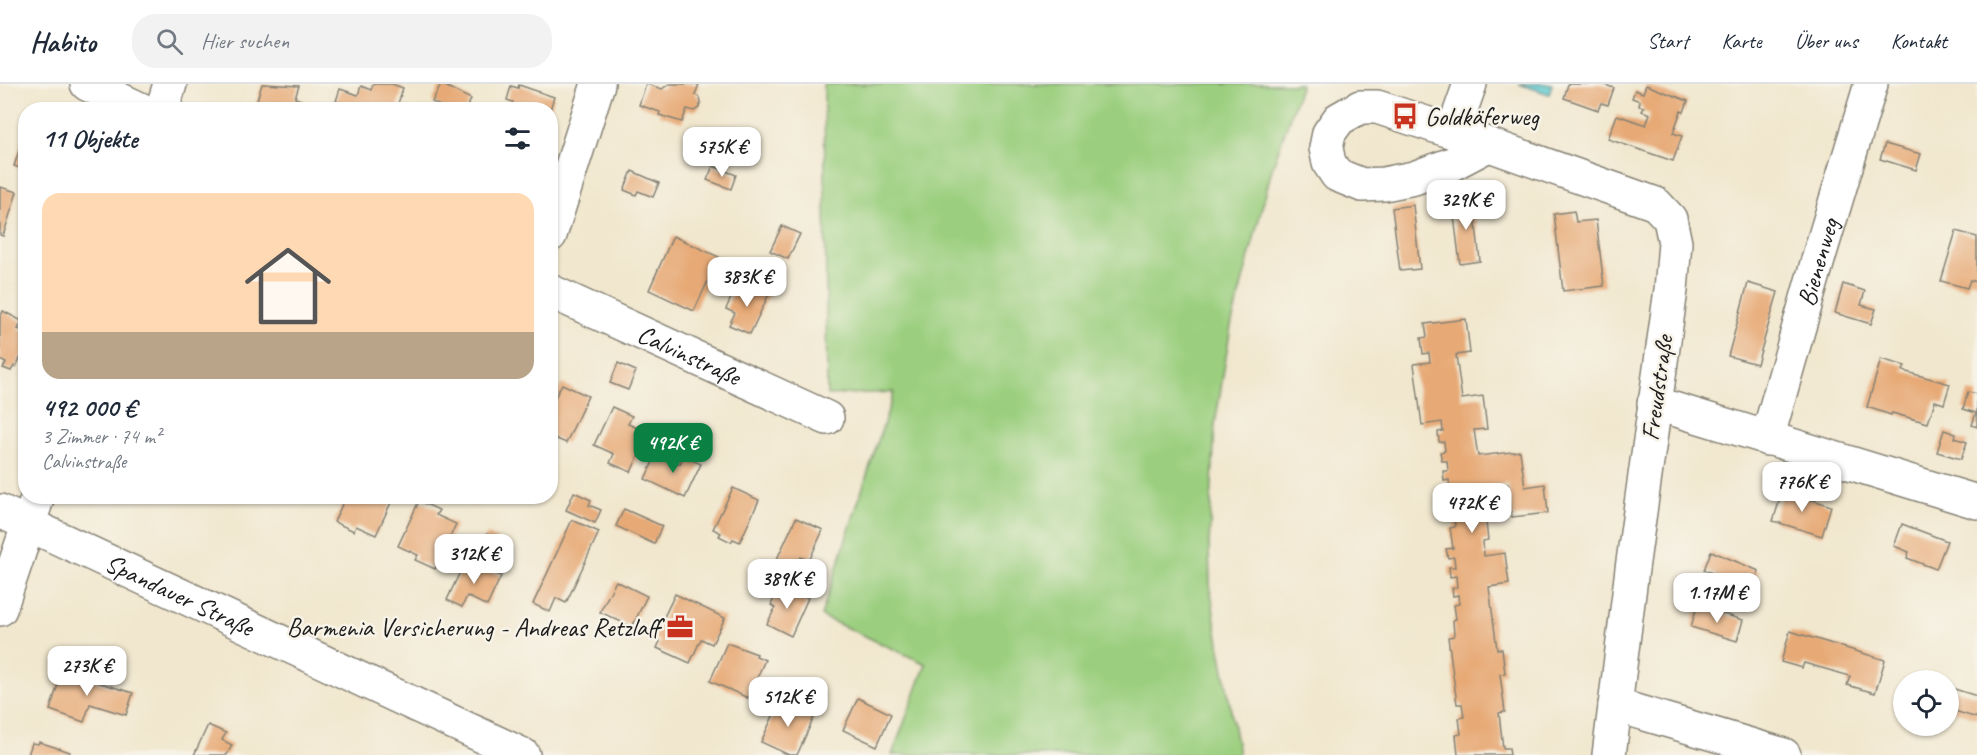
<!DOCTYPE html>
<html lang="de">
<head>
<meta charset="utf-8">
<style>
  :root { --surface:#fff; --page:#f2f2f3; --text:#1f2937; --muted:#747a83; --line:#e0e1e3; --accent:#0b8043 }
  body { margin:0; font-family:Caveat,sans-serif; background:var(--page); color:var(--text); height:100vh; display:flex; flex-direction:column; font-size:22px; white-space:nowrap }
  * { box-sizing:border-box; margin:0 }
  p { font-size:20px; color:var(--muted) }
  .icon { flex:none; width:33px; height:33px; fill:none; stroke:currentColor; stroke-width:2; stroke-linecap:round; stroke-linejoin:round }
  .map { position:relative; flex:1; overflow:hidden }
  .details { position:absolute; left:18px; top:18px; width:540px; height:402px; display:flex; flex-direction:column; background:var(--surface); border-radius:24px; box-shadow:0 2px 4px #0004 }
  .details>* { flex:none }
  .fabs { position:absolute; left:1893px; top:586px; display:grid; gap:12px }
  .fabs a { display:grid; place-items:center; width:66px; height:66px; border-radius:50%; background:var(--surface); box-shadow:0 2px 4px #0004; font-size:30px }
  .price { position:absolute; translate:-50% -51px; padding:0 14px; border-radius:12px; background:#fff; color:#222; font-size:20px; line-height:39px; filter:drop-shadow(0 2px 3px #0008) }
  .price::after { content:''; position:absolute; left:50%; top:36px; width:18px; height:14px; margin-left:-9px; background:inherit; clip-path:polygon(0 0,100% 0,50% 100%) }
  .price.selected { background:var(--accent); color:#fff }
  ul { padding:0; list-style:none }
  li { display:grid; align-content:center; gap:12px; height:318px; padding:0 24px }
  li span { display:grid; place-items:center; height:186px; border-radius:18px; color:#555 }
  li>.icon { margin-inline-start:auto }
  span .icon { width:108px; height:108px; fill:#fffc; stroke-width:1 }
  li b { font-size:26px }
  h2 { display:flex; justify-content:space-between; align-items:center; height:72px; padding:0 24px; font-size:26px }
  header { display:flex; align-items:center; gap:36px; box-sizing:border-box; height:84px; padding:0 30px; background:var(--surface); border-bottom:2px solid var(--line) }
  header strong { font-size:28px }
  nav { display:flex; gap:33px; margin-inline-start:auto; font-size:21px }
  .search { width:420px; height:54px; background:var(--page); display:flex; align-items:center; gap:15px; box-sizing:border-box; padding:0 21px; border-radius:24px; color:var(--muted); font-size:22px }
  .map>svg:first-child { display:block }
  .green { fill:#9bcf7f; stroke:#5c764e; stroke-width:1.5 }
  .water { fill:#5bc9cf; stroke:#3c7276; stroke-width:1.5 }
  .building { fill:#e7aa77 }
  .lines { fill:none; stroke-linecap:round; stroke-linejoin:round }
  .minor-casing { stroke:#868275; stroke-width:36 }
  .major-casing { stroke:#868275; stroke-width:36 }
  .minor { stroke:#fff; stroke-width:33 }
  .major { stroke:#fff; stroke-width:33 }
  .labels { text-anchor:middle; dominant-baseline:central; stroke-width:5; stroke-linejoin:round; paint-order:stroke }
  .poi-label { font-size:26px; fill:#1c1c1c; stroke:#f7f3e8; text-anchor:start }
  .street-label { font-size:26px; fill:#1c1c1c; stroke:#f7f3e8 }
</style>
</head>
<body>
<header>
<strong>Habito</strong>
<div class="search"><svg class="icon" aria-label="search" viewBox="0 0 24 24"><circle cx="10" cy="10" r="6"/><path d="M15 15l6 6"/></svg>Hier suchen</div>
<nav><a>Start</a><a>Karte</a><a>Über uns</a><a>Kontakt</a></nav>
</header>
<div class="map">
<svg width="1977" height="671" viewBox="0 0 1977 671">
  <rect width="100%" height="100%" fill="#f7f3e8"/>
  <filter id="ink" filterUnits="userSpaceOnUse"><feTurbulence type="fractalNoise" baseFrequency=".0167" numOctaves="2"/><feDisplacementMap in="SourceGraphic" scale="12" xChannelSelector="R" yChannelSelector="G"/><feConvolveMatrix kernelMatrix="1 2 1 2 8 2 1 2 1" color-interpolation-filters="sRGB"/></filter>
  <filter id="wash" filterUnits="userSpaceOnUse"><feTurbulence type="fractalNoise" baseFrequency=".008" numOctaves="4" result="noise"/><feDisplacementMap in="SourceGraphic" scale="24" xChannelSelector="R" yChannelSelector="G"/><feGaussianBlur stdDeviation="1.35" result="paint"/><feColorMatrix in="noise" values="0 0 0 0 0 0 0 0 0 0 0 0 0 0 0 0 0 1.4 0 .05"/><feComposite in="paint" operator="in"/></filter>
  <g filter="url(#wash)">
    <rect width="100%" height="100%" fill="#f1e7ce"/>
    <!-- green -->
    <path class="green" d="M824 0H1301L1272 85 1231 242 1215 341 1209 460 1210 500 1215 537 1239 671H892L926 580 821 532 894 308 827 311Z"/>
    <!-- water -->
    <path class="water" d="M1519 0H1552L1549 10Z"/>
    <g id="blocks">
      <!-- building -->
      <g class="building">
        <path d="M262 0 299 2 295 14 304 17 301 26H254Z"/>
        <path d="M373 0H392L403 4 396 26H361L336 17 340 5 358 11 361 2 371 6Z"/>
        <path d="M441 0 471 15 466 26H449L432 18Z"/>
        <path d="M646 0 662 5 669 0H699L695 11 698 12 701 18 699 24 694 27 687 25 682 38 659 31 660 28 639 21Z"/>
        <path d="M1568 0H1602L1614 4 1608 21 1601 19 1598 26 1564 14Z"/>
        <path d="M519 1 554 13 550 26H511L513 18 507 16 511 2 518 4Z"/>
        <path d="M1646 1 1688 17 1684 28 1681 27 1673 49 1682 52 1673 77 1608 55 1617 31 1646 41 1650 30 1642 27 1644 23 1639 22 1640 17 1632 14 1635 6 1643 9Z"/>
        <path d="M25 49H26V86L14 82Z"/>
        <path d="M1885 60 1921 70 1916 86 1880 75Z"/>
        <path d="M713 82 736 91 731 105 707 96Z"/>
        <path d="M632 87 659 99 653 113 638 107 636 111 624 106Z"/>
        <path d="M0 103 17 108 3 152 0 151Z"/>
        <path d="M1473 114 1480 177 1460 180 1452 116Z"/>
        <path d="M1413 121 1420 185 1400 187 1392 124Z"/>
        <path d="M1574 127 1576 138 1596 136 1604 202 1563 207 1554 130Z"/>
        <path d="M782 142 800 150 788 175 770 167Z"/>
        <path d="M1956 147 1977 153V198L1970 196 1967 204 1941 197Z"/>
        <path d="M673 152 719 173 694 227 649 206Z"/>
        <path d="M1748 199 1778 208 1757 280 1728 272Z"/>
        <path d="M1843 200 1865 207 1861 221 1876 225 1871 240 1835 229Z"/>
        <path d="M748 201 769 210 750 250 729 241 735 229 726 225 734 207 743 211Z"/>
        <path d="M3 227 22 237 18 245 26 248V262L16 283 14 282 11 287 3 284 6 279 0 276V234Z"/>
        <path d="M1466 235 1470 269 1456 271 1462 315 1483 312 1487 345 1474 346 1478 372 1520 367 1525 403 1545 400 1548 429 1512 433 1508 400 1482 404 1488 456 1483 457 1484 472 1505 469 1509 500 1489 503 1497 565H1502L1505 589 1500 590 1505 628 1499 629 1503 664H1509L1510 671H1458L1456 651 1461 650 1459 634 1464 633 1462 620H1457L1448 553 1454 552 1453 536 1456 535 1454 521 1459 520 1458 511 1453 512 1452 504 1457 503 1456 492 1450 493 1449 483H1455L1454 473 1448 474 1446 465 1453 464 1450 444 1455 443 1454 434 1449 435 1448 425 1453 424 1452 416H1446L1445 407 1450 406 1449 396 1444 397 1443 387H1448L1447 377H1442L1440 368 1445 367 1444 358H1439L1438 348 1443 347 1442 338 1422 341 1414 280 1430 278 1429 269 1423 270 1421 254 1427 253 1425 240Z"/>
        <path d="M1881 275 1905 282 1903 287 1950 300 1944 320 1935 317 1928 339 1892 329 1891 331 1867 323Z"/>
        <path d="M618 279 636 287 628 306 610 299Z"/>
        <path d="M562 300 588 312 566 359 550 352V323Z"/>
        <path d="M1968 308 1977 310V343L1972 341 1976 329 1963 325Z"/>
        <path d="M612 323 632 332 628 340 649 349 631 388 610 379 614 370 594 361Z"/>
        <path d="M1944 346 1956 350 1955 354 1967 358 1961 375 1937 368Z"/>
        <path d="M657 369 680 380 683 372 701 380 685 414 645 395Z"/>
        <path d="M733 404 759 416 740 458 733 455 731 458 719 452 721 449 713 445Z"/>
        <path d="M1783 406 1831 422 1822 452 1773 437Z"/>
        <path d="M574 408 591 416 589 421 601 426 595 439 566 426Z"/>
        <path d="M346 412H394L376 451 356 442 354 447 334 438Z"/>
        <path d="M419 417 439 426 436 431 456 440 435 485 415 476 418 471 398 462Z"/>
        <path d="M624 425 662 442 654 460 616 442Z"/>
        <path d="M796 434 823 446 809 477 801 473 796 485 777 475Z"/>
        <path d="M572 436 599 448 566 519 556 514 550 528 533 520Z"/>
        <path d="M1902 440 1947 457 1936 485 1907 474 1909 468 1894 462Z"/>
        <path d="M487 450 498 455 492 467 482 462Z"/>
        <path d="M1711 467 1759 487 1749 512 1739 507 1731 525 1707 515 1717 491 1704 486Z"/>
        <path d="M466 475 501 492 487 522 467 512 462 523 447 516Z"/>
        <path d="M616 497 647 512 632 543 600 528Z"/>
        <path d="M780 501 808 514 791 552 767 540 775 524 771 521Z"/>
        <path d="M675 510 725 534 712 560 701 555 690 579 657 564 660 557 654 554Z"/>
        <path d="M1697 522 1743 536 1737 557 1691 543Z"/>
        <path d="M1790 547 1885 576 1875 609 1847 601 1850 592 1804 579 1802 584 1781 578Z"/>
        <path d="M727 559 757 570 756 572 765 576 748 614 710 597Z"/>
        <path d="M62 587 133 609 126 631 90 620 84 638 50 626Z"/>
        <path d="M1948 603 1977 612V634L1948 625Z"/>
        <path d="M858 614 891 630 877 662 843 646Z"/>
        <path d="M781 615 807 625 806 627 815 631 797 671H789L761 658Z"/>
        <path d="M208 641 226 649 222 656 232 661 227 671H194Z"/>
        <path d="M39 658 70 668 69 671H28L32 659 38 660Z"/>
      </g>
    </g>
  </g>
  <g filter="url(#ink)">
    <use href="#blocks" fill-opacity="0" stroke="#868275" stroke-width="1.5"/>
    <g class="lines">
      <!-- minor casing -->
      <g class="minor-casing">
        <g id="minor">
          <path d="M87 0 142 26"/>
          <path d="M162 26 170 0"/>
          <path d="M1453 48 1470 0"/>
          <path d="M1488 61 1452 80 1414 94 1384 100 1362 101 1337 91 1329 79 1326 64 1329 49 1339 35 1360 23H1377L1453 48 1656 120 1670 135 1675 159 1671 206 1632 485 1609 671"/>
          <path d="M550 151 598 0"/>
          <path id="s1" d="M550 207 827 334"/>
          <path d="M1654 319 1977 418"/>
          <path id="s2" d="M1767 355 1820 169 1871 0"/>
          <path d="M0 525 38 412"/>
          <path d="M1615 621 1784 671"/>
        </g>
      </g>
      <!-- major casing -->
      <g class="major-casing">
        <g id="major">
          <path id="s3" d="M0 427 523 671"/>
        </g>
      </g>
      <!-- minor -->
      <use href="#minor" class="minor"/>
      <!-- major -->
      <use href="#major" class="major"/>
    </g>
  </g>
  <!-- icons -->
  <defs>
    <g id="bus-bare" transform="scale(2.07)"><path d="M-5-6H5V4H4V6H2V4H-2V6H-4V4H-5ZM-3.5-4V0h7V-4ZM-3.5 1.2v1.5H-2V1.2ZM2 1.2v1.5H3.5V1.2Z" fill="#c8321e" stroke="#f7f3e8" stroke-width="2.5" paint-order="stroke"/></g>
    <g id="office-bare" transform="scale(2.07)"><path d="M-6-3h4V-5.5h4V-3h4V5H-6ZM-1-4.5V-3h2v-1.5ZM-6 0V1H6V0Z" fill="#c8321e" stroke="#f7f3e8" stroke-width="2.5" paint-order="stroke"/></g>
  </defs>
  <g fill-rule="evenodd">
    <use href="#bus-bare" x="1405" y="32"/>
    <use href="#office-bare" x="680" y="543"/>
  </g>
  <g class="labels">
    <!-- poi labels -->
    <g class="poi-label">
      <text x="1425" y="32">Goldkäferweg</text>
      <text x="660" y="543" text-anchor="end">Barmenia Versicherung - Andreas Retzlaff</text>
    </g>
    <!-- street labels -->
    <g class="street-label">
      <text stroke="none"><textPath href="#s2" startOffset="184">Bienenweg</textPath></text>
      <text stroke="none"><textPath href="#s1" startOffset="153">Calvinstraße</textPath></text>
      <text transform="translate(1657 304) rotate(-82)">Freudstraße</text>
      <text stroke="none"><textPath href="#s3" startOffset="198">Spandauer Straße</textPath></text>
    </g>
  </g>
</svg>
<div class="fabs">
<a><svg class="icon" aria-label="locate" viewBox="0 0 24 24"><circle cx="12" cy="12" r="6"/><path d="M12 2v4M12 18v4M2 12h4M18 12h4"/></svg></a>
</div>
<b class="price" style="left:722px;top:94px">575K €</b>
<b class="price" style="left:1466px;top:147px">329K €</b>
<b class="price" style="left:747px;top:224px">383K €</b>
<b class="price selected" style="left:673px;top:390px">492K €</b>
<b class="price" style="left:1802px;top:429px">776K €</b>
<b class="price" style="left:1472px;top:450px">472K €</b>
<b class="price" style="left:474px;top:501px">312K €</b>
<b class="price" style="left:787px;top:526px">389K €</b>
<b class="price" style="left:1717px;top:540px">1.17M €</b>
<b class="price" style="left:87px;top:613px">273K €</b>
<b class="price" style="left:788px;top:644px">512K €</b>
<section class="details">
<h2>11 Objekte<svg class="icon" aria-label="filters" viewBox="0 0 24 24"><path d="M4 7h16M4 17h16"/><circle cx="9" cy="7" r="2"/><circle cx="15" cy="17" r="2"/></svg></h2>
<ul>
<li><span style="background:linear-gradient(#ffd9b3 75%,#b9a48a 0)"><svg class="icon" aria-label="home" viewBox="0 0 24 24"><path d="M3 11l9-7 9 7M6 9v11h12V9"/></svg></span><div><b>492 000 €</b><p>3 Zimmer · 74 m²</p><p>Calvinstraße</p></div></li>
</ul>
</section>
</div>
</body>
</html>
